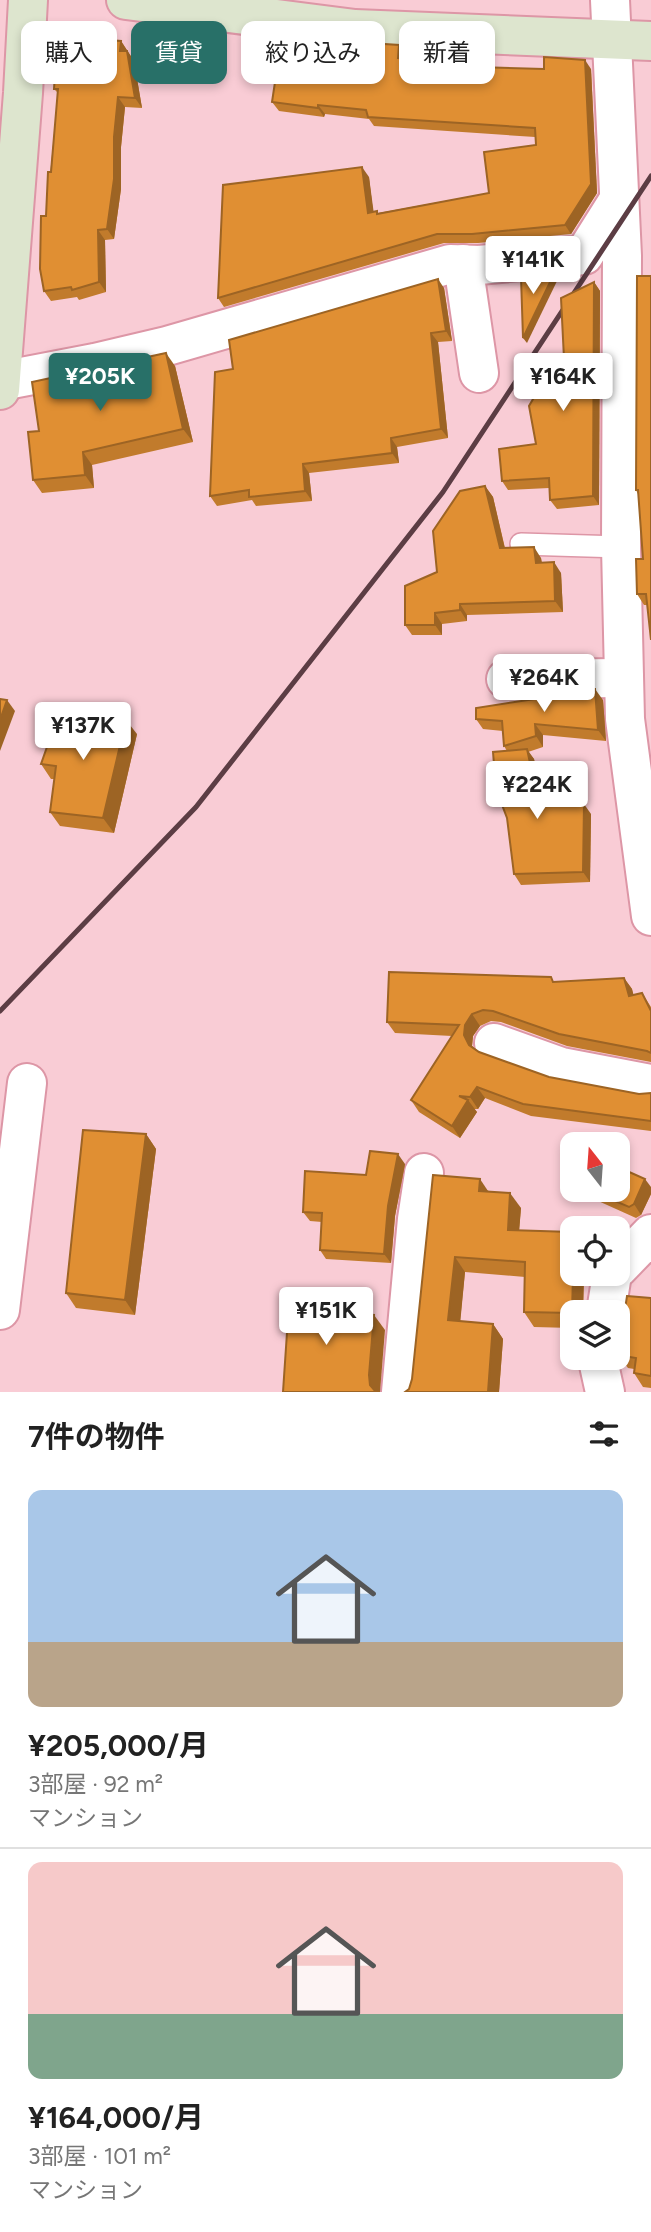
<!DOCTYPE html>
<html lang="ja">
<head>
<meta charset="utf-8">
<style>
  :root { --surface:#fff; --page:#f2f2f2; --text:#222; --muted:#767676; --line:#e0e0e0; --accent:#287068 }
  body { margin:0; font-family:Figtree,"Noto Sans JP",sans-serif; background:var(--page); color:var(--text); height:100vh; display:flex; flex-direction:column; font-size:26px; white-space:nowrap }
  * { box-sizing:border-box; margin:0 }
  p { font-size:23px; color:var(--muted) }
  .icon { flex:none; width:38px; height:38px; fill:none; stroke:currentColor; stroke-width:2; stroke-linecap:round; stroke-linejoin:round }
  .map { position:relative; height:1392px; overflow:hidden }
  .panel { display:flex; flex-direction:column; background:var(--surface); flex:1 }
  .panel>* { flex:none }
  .guide { position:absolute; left:21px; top:21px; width:609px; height:63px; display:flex; gap:14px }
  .needle { width:46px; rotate:343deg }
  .tools { position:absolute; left:560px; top:1132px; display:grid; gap:14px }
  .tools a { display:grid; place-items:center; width:70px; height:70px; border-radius:14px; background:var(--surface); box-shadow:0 4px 10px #0003; font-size:35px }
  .price { position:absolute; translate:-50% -60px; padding:0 16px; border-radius:7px; background:#fff; color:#222; font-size:23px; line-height:46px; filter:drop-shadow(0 2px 4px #0008) }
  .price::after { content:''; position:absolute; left:50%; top:42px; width:21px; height:16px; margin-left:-10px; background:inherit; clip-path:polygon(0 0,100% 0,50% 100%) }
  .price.active { background:var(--accent); color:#fff }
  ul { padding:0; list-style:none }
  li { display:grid; align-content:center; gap:14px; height:371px; padding:0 28px }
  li+li { border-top:2px solid var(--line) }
  li span { display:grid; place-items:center; height:217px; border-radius:14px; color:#555 }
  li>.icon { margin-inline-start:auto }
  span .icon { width:126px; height:126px; fill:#fffc; stroke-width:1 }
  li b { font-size:30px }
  h2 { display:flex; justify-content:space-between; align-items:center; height:84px; padding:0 28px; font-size:30px }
  .tag { padding:0 24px; border-radius:14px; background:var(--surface); box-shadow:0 4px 10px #0003; font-size:24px; line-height:63px }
  .tag.active { background:var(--accent); color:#fff }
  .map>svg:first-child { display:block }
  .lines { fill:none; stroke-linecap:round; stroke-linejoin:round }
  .lane-casing { stroke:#dd96a6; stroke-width:24 }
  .street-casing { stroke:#dd96a6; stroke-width:42 }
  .secondary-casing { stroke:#dd96a6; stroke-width:42 }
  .lane { stroke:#fff; stroke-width:21 }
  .street { stroke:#fff; stroke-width:38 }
  .secondary { stroke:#dde5ce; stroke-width:38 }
  .rail { stroke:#5c3d44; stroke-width:5 }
  .wall { fill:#c17b2c }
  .shaded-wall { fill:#9d6424 }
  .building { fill:#e08f33; stroke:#9d6424; stroke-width:2 }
</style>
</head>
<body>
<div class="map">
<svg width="651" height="1392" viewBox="0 0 651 1392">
  <rect width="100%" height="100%" fill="#f9ccd5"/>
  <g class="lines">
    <!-- lane casing -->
    <g class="lane-casing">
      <path id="lane" d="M521 544 621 547"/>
    </g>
    <!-- street casing -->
    <g class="street-casing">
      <g id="street">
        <path d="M610 0 622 256 621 547 625 719 651 916"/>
        <path d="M463 264 479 373"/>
        <path d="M1 381 95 363 167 346 450 264 479 265 584 255 618 201"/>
        <path d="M506 679 624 678"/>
        <path d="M494 1043 561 1067 651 1084"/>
        <path d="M618 1268 651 1234"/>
        <path d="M0 1310 27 1083"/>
        <path d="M606 1312 612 1274"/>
        <path d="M600 1358 599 1365 605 1392"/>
        <path d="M401 1392 417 1219 424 1173"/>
      </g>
    </g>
    <!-- secondary casing -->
    <g class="secondary-casing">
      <g id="secondary">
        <path d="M126 0 355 29 651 41"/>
        <path d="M0 390 23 93 28 0"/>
      </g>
    </g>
    <!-- lane -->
    <use href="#lane" class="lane"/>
    <!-- street -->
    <use href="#street" class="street"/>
    <!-- secondary -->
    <use href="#secondary" class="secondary"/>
    <!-- rail -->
    <path class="rail" d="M0 1011 196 807 443 492 651 176"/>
  </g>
  <!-- wall -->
  <g class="wall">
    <path d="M121 41 134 61 142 108 125 107 121 147V189L114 239 105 240 106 292 79 300 77 297 51 301 44 291 46 216 58 93 54 89 90 44Z"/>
    <path d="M399 45 406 55V59L443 61 446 66 544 69H591L597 193 571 234 478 243H444L224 307 218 298 369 177 373 212 378 213 489 193 536 145 535 137 374 126 369 119 325 114 324 117 279 111 272 102 352 52Z"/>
    <path d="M637 276 647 605H644L637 594 643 559 638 494 636 490Z"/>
    <path d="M594 282 600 291 599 505 557 509 550 500 549 488 508 490 502 481 536 444 565 379Z"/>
    <path d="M444 288 452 341 438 342 448 438 397 447 399 463 309 473 312 501 256 506 252 500 217 506 210 496Z"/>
    <path d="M175 366 193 442 92 465 94 488 42 493 33 480 39 431Z"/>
    <path d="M485 486 493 497 505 548 541 558 542 563 561 573 563 612 467 615V621L442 624V635H412L405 625 437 572Z"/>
    <path d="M603 700 606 741 543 735V747L528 752 534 759 542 795 550 805 591 814 590 882 521 885 514 874 507 751 504 746 503 731 483 729 476 719Z"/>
    <path d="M137 734 114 833 60 826 50 812 54 779H51L41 764Z"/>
    <path d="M624 978 632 989 633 995 642 993 651 1007V1062L567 1046 501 1022 491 1021 480 1026 473 1036 472 1046 479 1052 549 1077 639 1094 651 1093V1131L531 1116 485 1098 478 1109H474L477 1112 460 1138 419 1112 411 1100 452 1036 395 1033 387 1022 554 982Z"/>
    <path d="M146 1134 156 1149 135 1315 76 1308 66 1293Z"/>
    <path d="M405 1164 395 1216 391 1263 326 1259 320 1250 322 1222 310 1221 303 1212 366 1175Z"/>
    <path d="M433 1175 489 1191 521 1208 519 1230 584 1274 583 1312H572V1328L534 1327 524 1312 525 1277 465 1272 460 1321 493 1324 503 1339 499 1392H405L409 1389 412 1379Z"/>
    <path d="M651 1187V1194L641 1215 636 1218 596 1200 589 1190Z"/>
    <path d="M651 1298V1388L643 1387 634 1373V1369L628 1368 618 1355Z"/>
  </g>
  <!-- shaded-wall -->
  <g class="shaded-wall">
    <path d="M121 41 134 61 142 108 135 98 120 51Z"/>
    <path d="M399 45 406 55 405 68 398 58Z"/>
    <path d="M585 60 591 69 597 193 571 234 565 225Z"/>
    <path d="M118 97 125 107 121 147V189L114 239 107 229Z"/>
    <path d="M318 105 325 114 324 117 318 108Z"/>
    <path d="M362 167 369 177 375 222 368 213Z"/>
    <path d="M98 230 105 240 106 292 99 282Z"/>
    <path d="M554 274 558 279 527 343 523 338Z"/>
    <path d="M438 279 444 288 452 341 446 331Z"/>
    <path d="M594 282 600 291 599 505 593 496Z"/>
    <path d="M431 333 438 342 448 438 441 429Z"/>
    <path d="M166 353 175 366 193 442 183 429Z"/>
    <path d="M391 438 397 447 399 463 392 453Z"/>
    <path d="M83 452 92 465 94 488 85 475Z"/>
    <path d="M303 464 309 473 312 501 305 491Z"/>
    <path d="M485 486 493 497 507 558 500 548Z"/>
    <path d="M534 547 541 558 543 574 536 563Z"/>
    <path d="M554 562 561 573 563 612 555 601Z"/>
    <path d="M460 604 467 615V621L460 610Z"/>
    <path d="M435 613 442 624V635L435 625Z"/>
    <path d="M595 689 603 700 606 741 598 730Z"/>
    <path d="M7 700 15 711 0 751V720Z"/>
    <path d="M126 720 137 734 114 833 103 818Z"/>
    <path d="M535 724 543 735V747L536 736Z"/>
    <path d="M527 749 534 759 543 801V795L550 806 543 805 537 795Z"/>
    <path d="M584 804 591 814 590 882 583 872Z"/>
    <path d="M624 978 632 989 637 1008 629 996Z"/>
    <path d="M472 1014 480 1026 473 1036 472 1046 477 1057 469 1045 464 1035 465 1025Z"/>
    <path d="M477 1087 485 1098 478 1109 470 1097Z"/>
    <path d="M468 1100 477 1112 460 1138 452 1126Z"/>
    <path d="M146 1134 156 1149 135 1315 125 1300Z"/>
    <path d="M398 1154 405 1164 395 1216 391 1263 384 1254 388 1206Z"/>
    <path d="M480 1179 490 1194 479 1191Z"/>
    <path d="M645 1179 651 1187V1194L641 1215 634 1204Z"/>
    <path d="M510 1193 521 1208 518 1245 508 1230Z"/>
    <path d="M455 1257 465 1272 459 1335 448 1320Z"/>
    <path d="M573 1274H584L583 1312 572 1313Z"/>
    <path d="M326 1290 337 1306 336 1326 325 1311Z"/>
    <path d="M374 1315 385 1330 380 1392H375L370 1385 369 1375Z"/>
    <path d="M493 1324 503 1339 499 1392H488Z"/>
  </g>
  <!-- building -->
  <g class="building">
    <path d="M92 39 121 41 120 51H127L135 98 118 97 114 137V179L107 229 98 230 99 282 72 290 71 287 44 291 40 269 41 216H46L48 172H51L58 89H54L57 43 90 44Z"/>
    <path d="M354 42 399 45 398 58 443 61 442 66 544 69V57L585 60 591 184 565 225 472 234H437L218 298 223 185 362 167 368 213 377 211V214L489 193 484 152 536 145 535 128 368 117 366 110 318 105V108L272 102 280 49 331 55 332 51 352 52Z"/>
    <path d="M554 274 523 338 521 277Z"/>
    <path d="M637 276H651V640L646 594H637L636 559H643L638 490H636Z"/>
    <path d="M438 279 446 331 431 333 441 429 391 438 392 453 303 464 305 491 249 497V490L210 496 215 372 233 369 229 340Z"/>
    <path d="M594 282 593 496 550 500 549 478 502 481 499 449 536 444 529 406 543 382 565 379 561 298Z"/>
    <path d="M166 353 183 429 83 452 85 475 33 480 28 432 39 431 32 382Z"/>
    <path d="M485 486 500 548 534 547 536 563 554 562 555 601 460 604V610L435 613V625H405V586L437 572 433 531 460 491Z"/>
    <path d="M595 689 598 730 535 724 536 736 504 746 502 721 476 719V708L561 695 562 690Z"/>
    <path d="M0 699 7 700 0 720Z"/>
    <path d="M60 710 126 720 103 818 50 812 56 766 41 764Z"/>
    <path d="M527 749 537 795H543V805L584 804 583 872 514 874 507 818 496 789 493 752Z"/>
    <path d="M389 972 551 977 553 982 624 978 629 996 642 993 651 1011V1053L647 1051 559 1034 493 1011 483 1010 472 1014 465 1025 464 1035 469 1045 479 1052 549 1077 639 1094 651 1093V1121L523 1104 477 1087 470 1097 459 1096 468 1100 452 1126 411 1100 459 1025 387 1022Z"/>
    <path d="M83 1130 146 1134 125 1300 66 1293Z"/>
    <path d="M370 1151 398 1154 388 1206 384 1254 320 1250 322 1213 303 1212 305 1171 366 1175Z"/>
    <path d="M618 1167 645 1179 634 1204 629 1207 589 1190H618Z"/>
    <path d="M433 1175 480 1179 479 1191 510 1193 508 1230 572 1232V1274H573L572 1313 524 1312 525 1262 455 1257 448 1320 493 1324 488 1392H405L409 1389 412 1379Z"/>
    <path d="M290 1288 326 1290 325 1311 374 1315 369 1375 370 1385 376 1392H283Z"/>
    <path d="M627 1296 651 1298V1376L634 1373 636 1358 618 1355Z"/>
  </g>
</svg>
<div class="tools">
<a><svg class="needle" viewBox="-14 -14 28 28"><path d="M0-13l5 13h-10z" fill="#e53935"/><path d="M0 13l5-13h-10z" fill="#767676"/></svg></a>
<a><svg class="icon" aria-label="locate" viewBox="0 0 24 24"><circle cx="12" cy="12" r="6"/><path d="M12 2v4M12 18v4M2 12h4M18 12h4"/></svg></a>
<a><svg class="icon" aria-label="layers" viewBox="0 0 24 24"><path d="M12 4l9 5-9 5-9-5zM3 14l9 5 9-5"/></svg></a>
</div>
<b class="price" style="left:533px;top:296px">¥141K</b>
<b class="price active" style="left:100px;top:413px">¥205K</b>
<b class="price" style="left:563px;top:413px">¥164K</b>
<b class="price" style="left:544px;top:714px">¥264K</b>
<b class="price" style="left:83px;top:762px">¥137K</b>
<b class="price" style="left:537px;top:821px">¥224K</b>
<b class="price" style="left:326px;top:1347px">¥151K</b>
<div class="guide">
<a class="tag">購入</a>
<a class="tag active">賃貸</a>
<a class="tag">絞り込み</a>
<a class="tag">新着</a>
</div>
</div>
<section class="panel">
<h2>7件の物件<svg class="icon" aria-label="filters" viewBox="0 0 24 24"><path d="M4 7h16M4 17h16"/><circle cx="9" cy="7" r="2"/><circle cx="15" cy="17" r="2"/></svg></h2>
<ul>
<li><span style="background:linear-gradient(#a9c7e8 70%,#b9a48a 0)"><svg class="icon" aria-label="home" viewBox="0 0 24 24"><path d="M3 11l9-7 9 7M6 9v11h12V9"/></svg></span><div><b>¥205,000/月</b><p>3部屋 · 92 m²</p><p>マンション</p></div></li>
<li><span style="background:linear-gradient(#f6c9c9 70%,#7fa58c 0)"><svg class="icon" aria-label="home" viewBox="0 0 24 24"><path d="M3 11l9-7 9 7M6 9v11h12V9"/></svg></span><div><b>¥164,000/月</b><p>3部屋 · 101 m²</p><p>マンション</p></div></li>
</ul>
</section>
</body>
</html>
